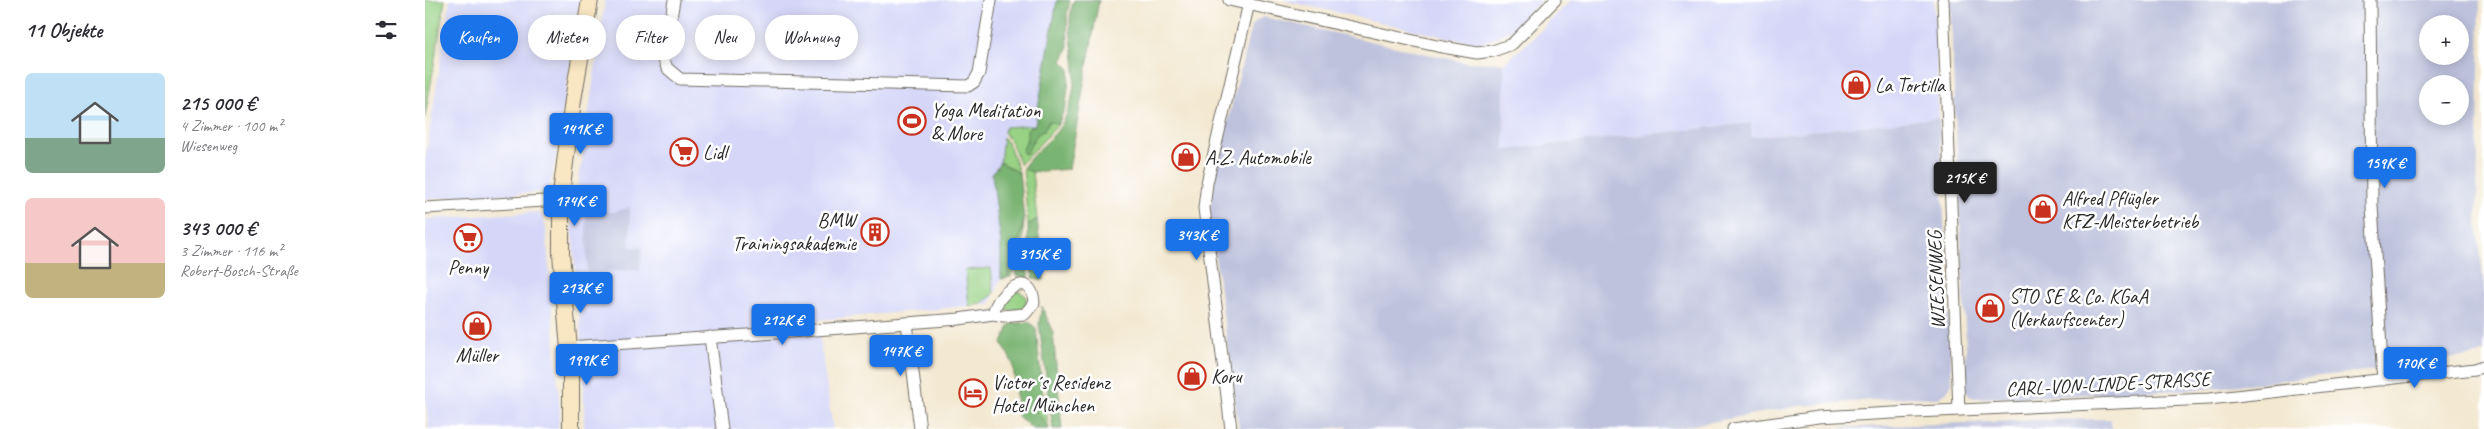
<!DOCTYPE html>
<html lang="de">
<head>
<meta charset="utf-8">
<style>
  :root { --surface:#fff; --page:#f2f2f3; --text:#2b2b33; --muted:#7c7c81; --accent:#1a73e8 }
  body { margin:0; font-family:Caveat,sans-serif; background:var(--page); color:var(--text); height:100vh; display:flex; flex-direction:column; font-size:19px; white-space:nowrap }
  * { box-sizing:border-box; margin:0 }
  p { font-size:16px; color:var(--muted) }
  .icon { flex:none; width:28px; height:28px; fill:none; stroke:currentColor; stroke-width:2; stroke-linecap:round; stroke-linejoin:round }
  .map { position:relative; flex:1; overflow:hidden }
  .panel { display:flex; flex-direction:column; background:var(--surface); width:425px }
  .panel>* { flex:none }
  .guide { position:absolute; left:15px; top:15px; width:475px; height:45px; display:flex; gap:10px }
  .fabs { position:absolute; left:1994px; top:15px; display:grid; gap:10px }
  .fabs a { display:grid; place-items:center; width:50px; height:50px; border-radius:50%; background:var(--surface); box-shadow:0 2px 12px #0003; font-size:25px }
  .price { position:absolute; translate:-50% -42px; padding:0 11px; border-radius:5px; background:var(--accent); color:#fff; font-size:16px; line-height:32px; filter:drop-shadow(0 1px 2px #0008) }
  .price::after { content:''; position:absolute; left:50%; top:30px; width:15px; height:11px; margin-left:-8px; background:inherit; clip-path:polygon(0 0,100% 0,50% 100%) }
  .price.on { background:#222; color:#fff }
  ul { padding:0; list-style:none }
  li { display:flex; align-items:center; gap:15px; height:125px; padding:0 25px }
  li span { display:grid; place-items:center; flex:none; width:140px; height:100px; border-radius:8px; color:#555 }
  li>.icon { margin-inline-start:auto }
  span .icon { width:60px; height:60px; fill:#fffc; stroke-width:1 }
  li b { font-size:21px }
  h2 { display:flex; justify-content:space-between; align-items:center; height:60px; padding:0 25px; font-size:21px }
  .chip { padding:0 18px; border-radius:22px; background:var(--surface); box-shadow:0 2px 12px #0003; font-size:18px; line-height:45px }
  .chip.on { background:var(--accent); color:#fff }
  main { display:flex; flex:1; min-height:0 }
  .map>svg:first-child { display:block }
  .built { fill:#d6d7f8 }
  .industrial { fill:#bec2dd; fill-rule:evenodd }
  .green { fill:#98d285; stroke:#627e58 }
  .forest { fill:#7ab472; stroke:#52704e }
  .lines { fill:none; stroke-linecap:round; stroke-linejoin:round }
  .street-casing { stroke:#716d65; stroke-width:13 }
  .secondary-casing { stroke:#716d65; stroke-width:18 }
  .street { stroke:#fff; stroke-width:11 }
  .secondary { stroke:#f9e7c3; stroke-width:16 }
  .labels { text-anchor:middle; dominant-baseline:central; stroke-width:5; stroke-linejoin:round; paint-order:stroke }
  .poi-label { font-size:20px; fill:#2b2b2b; stroke:#fff; text-anchor:start }
  .street-label { font-size:20px; fill:#2b2b2b; stroke:#fff }
</style>
</head>
<body>
<main>
<section class="panel">
<h2>11 Objekte<svg class="icon" aria-label="filters" viewBox="0 0 24 24"><path d="M4 7h16M4 17h16"/><circle cx="9" cy="7" r="2"/><circle cx="15" cy="17" r="2"/></svg></h2>
<ul>
<li><span style="background:linear-gradient(#bfe0f5 65%,#7fa58c 0)"><svg class="icon" aria-label="home" viewBox="0 0 24 24"><path d="M3 11l9-7 9 7M6 9v11h12V9"/></svg></span><div><b>215 000 €</b><p>4 Zimmer · 100 m²</p><p>Wiesenweg</p></div></li>
<li><span style="background:linear-gradient(#f6c9c9 65%,#c2b280 0)"><svg class="icon" aria-label="home" viewBox="0 0 24 24"><path d="M3 11l9-7 9 7M6 9v11h12V9"/></svg></span><div><b>343 000 €</b><p>3 Zimmer · 116 m²</p><p>Robert-Bosch-Straße</p></div></li>
</ul>
</section>
<div class="map">
<svg width="2059" height="429" viewBox="0 0 2059 429">
  <rect width="100%" height="100%" fill="#fff"/>
  <filter id="ink" filterUnits="userSpaceOnUse"><feTurbulence type="fractalNoise" baseFrequency=".02" numOctaves="2"/><feDisplacementMap in="SourceGraphic" scale="10" xChannelSelector="R" yChannelSelector="G"/><feConvolveMatrix kernelMatrix="1 2 1 2 8 2 1 2 1" color-interpolation-filters="sRGB"/></filter>
  <filter id="wash" filterUnits="userSpaceOnUse"><feTurbulence type="fractalNoise" baseFrequency=".0096" numOctaves="4" result="noise"/><feDisplacementMap in="SourceGraphic" scale="20" xChannelSelector="R" yChannelSelector="G"/><feGaussianBlur stdDeviation="1.12" result="paint"/><feColorMatrix in="noise" values="0 0 0 0 0 0 0 0 0 0 0 0 0 0 0 0 0 1.4 0 .05"/><feComposite in="paint" operator="in"/></filter>
  <g filter="url(#wash)">
    <rect width="100%" height="100%" fill="#f3e8d0"/>
    <!-- built -->
    <g class="built">
      <path d="M25 0H156L129 166 125 186 118 192 0 199V160Z"/>
      <path d="M180 0H632L610 125 580 127 575 162 567 174 576 243V279L565 304 392 320 408 429H159V376L147 228Z"/>
      <path d="M857 0H1117L1085 31 1060 42 1047 43Z"/>
      <path d="M1146 0H1509L1514 118 1325 137V123L1079 150V63L1107 39Z"/>
      <path d="M111 212 118 216 121 229 135 410 133 429H4L0 397V219Z"/>
    </g>
    <!-- industrial -->
    <g class="industrial">
      <path d="M1525 0H2055L2052 223 2059 287V352L2052 355 1940 371 1780 389 1603 397 1550 398 1544 396 1540 389 1541 348ZM2002 24H2035V56H2002ZM2002 84H2035V116H2002Z"/>
      <path d="M839 17 1038 62 1079 63V150L1326 123V137L1514 118 1527 383 1521 393 1513 398 1484 397 1375 406 1247 429H922V426L900 429H814L784 212 790 173 826 27 832 20Z"/>
      <path d="M205 207V247H217L215 270 162 272 161 213 189 212Z"/>
      <path d="M1686 419V429H1387L1613 420Z"/>
    </g>
    <!-- green -->
    <g class="green">
      <path d="M0 0H20L0 118Z"/>
      <path d="M624 120 633 125 595 165 587 144 579 132 580 127 610 125C603 134 598 142 602 153 606 145 610 133 619 130Z"/>
      <path d="M578 137 585 147 594 173 575 162Z"/>
      <path d="M598 168 607 172 612 219 603 225Z"/>
      <path d="M599 220 597 253 585 278 584 267 593 260V246Z"/>
      <path d="M566 268 569 294 556 304 544 306 540 270Z"/>
      <path d="M594 291 601 296V305L597 309 576 310 575 308 587 294Z"/>
      <path d="M617 387 624 429 609 407Z"/>
    </g>
    <!-- forest -->
    <g class="forest">
      <path d="M632 0H645L642 14 643 49 637 61 645 69 641 105 633 125 624 121 619 131C610 133 606 145 602 153L599 154 597 150 602 141V129L610 125Z"/>
      <path d="M649 0H674L644 169 607 172 598 168C610 149 631 139 640 118 647 104 650 84 650 69 649 47 640 21 649 0Z"/>
      <path d="M575 162 594 173 599 220 593 246V260L584 267 583 278 576 279V243L567 174Z"/>
      <path d="M612 219 619 280 608 278 603 254V225Z"/>
      <path d="M599 258 604 278 590 275Z"/>
      <path d="M617 306 628 333 637 429H628L614 324Z"/>
      <path d="M604 322 611 328 617 387 609 407 624 429H608L593 416 588 364 577 343 585 324Z"/>
    </g>
  </g>
  <g filter="url(#ink)">
    <g class="lines">
      <!-- street casing -->
      <g class="street-casing">
        <g id="street">
          <path d="M249 0 239 60 242 68 255 79 543 86 549 82 554 73 566 0"/>
          <path d="M804 0 1012 46 1052 53 1068 51 1087 44 1130 0"/>
          <path d="M1518 0 1534 410"/>
          <path d="M1945 0 1947 206 1958 380"/>
          <path d="M0 208 136 200"/>
          <path d="M482 323 495 429"/>
          <path d="M285 337 297 429"/>
          <path d="M143 347 351 333 534 319 568 314 577 316 600 314 609 303C607 267 572 292 568 314"/>
          <path d="M806 429 779 208 782 183 824 3"/>
          <path d="M1308 429 1394 417 1468 413 1784 399 2050 369 2059 366"/>
        </g>
      </g>
      <!-- secondary casing -->
      <g class="secondary-casing">
        <path id="secondary" d="M146 429V374L136 253V194L148 100 165 0"/>
      </g>
      <!-- street -->
      <use href="#street" class="street"/>
      <!-- secondary -->
      <use href="#secondary" class="secondary"/>
    </g>
  </g>
  <!-- icons -->
  <defs>
    <g id="shop-ring" transform="scale(1.4375)"><circle r="9.5" fill="#fff" stroke="#c8321e" stroke-width="1.5"/><path d="M-5-2.5h2.3a2.7 3.5 0 0 1 5.4 0H5L5.5 6h-11ZM-1.5-2.5h3a1.5 2.3 0 0 0-3 0Z" fill="#c8321e"/></g>
    <g id="stadium-ring" transform="scale(1.4375)"><circle r="9.5" fill="#fff" stroke="#c8321e" stroke-width="1.5"/><path d="M0-5a6.5 5 0 1 0 0 10a6.5 5 0 1 0 0-10ZM-3.5-1.8h7v3.6h-7Z" fill="#c8321e"/></g>
    <g id="supermarket-ring" transform="scale(1.4375)"><circle r="9.5" fill="#fff" stroke="#c8321e" stroke-width="1.5"/><path d="M-6-5.5h2.5l.6 2H6L4.5 2H-2.5L-4.4-4H-6ZM-1.5 3.2a1.3 1.3 0 1 0 .1 0ZM3 3.2a1.3 1.3 0 1 0 .1 0Z" fill="#c8321e"/></g>
    <g id="building-ring" transform="scale(1.4375)"><circle r="9.5" fill="#fff" stroke="#c8321e" stroke-width="1.5"/><path d="M-4-6H4V6H1V3H-1V6H-4ZM-2.5-4.3h1.7v1.8h-1.7ZM.8-4.3h1.7v1.8H.8ZM-2.5-1h1.7V.8h-1.7ZM.8-1h1.7V.8H.8Z" fill="#c8321e"/></g>
    <g id="hotel-ring" transform="scale(1.4375)"><circle r="9.5" fill="#fff" stroke="#c8321e" stroke-width="1.5"/><path d="M-6-4.5h1.5V1H6V5H4.5V3h-9V5H-6ZM-4 0a1.8 1.8 0 1 1 3.6 0ZM.5 0V-2.5h3Q6-2.5 6 0Z" fill="#c8321e"/></g>
  </defs>
  <g fill-rule="evenodd">
    <use href="#shop-ring" x="1431" y="85"/>
    <use href="#stadium-ring" x="487" y="121"/>
    <use href="#supermarket-ring" x="259" y="152"/>
    <use href="#shop-ring" x="761" y="157"/>
    <use href="#shop-ring" x="1618" y="209"/>
    <use href="#building-ring" x="450" y="232"/>
    <use href="#supermarket-ring" x="43" y="238"/>
    <use href="#shop-ring" x="1565" y="308"/>
    <use href="#shop-ring" x="52" y="326"/>
    <use href="#shop-ring" x="767" y="376"/>
    <use href="#hotel-ring" x="548" y="393"/>
  </g>
  <g class="labels">
    <!-- poi labels -->
    <g class="poi-label">
      <text x="1450" y="85">La Tortilla</text>
      <text x="506" y="110">Yoga Meditation<tspan x="506" dy="23">&amp; More</tspan></text>
      <text x="278" y="152">Lidl</text>
      <text x="780" y="157">A.Z. Automobile</text>
      <text x="1637" y="198">Alfred Pflügler<tspan x="1637" dy="23">KFZ-Meisterbetrieb</tspan></text>
      <text x="431" y="220" text-anchor="end">BMW<tspan x="431" dy="23">Trainingsakademie</tspan></text>
      <text x="43" y="267" text-anchor="middle">Penny</text>
      <text x="1584" y="296">STO SE &amp; Co. KGaA<tspan x="1584" dy="23">(Verkaufscenter)</tspan></text>
      <text x="52" y="355" text-anchor="middle">Müller</text>
      <text x="786" y="376">Koru</text>
      <text x="567" y="382">Victor´s Residenz<tspan x="567" dy="23">Hotel München</tspan></text>
    </g>
    <!-- street labels -->
    <g class="street-label">
      <text transform="translate(1511 280) rotate(-92)">WIESENWEG</text>
      <text transform="translate(1683 384) rotate(-3)">CARL-VON-LINDE-STRASSE</text>
    </g>
  </g>
</svg>
<div class="fabs">
<a>+</a>
<a>−</a>
</div>
<b class="price" style="left:156px;top:155px">141K €</b>
<b class="price" style="left:1960px;top:189px">159K €</b>
<b class="price on" style="left:1540px;top:204px">215K €</b>
<b class="price" style="left:150px;top:227px">174K €</b>
<b class="price" style="left:772px;top:261px">343K €</b>
<b class="price" style="left:614px;top:280px">315K €</b>
<b class="price" style="left:156px;top:314px">213K €</b>
<b class="price" style="left:358px;top:346px">212K €</b>
<b class="price" style="left:476px;top:377px">147K €</b>
<b class="price" style="left:162px;top:386px">199K €</b>
<b class="price" style="left:1990px;top:389px">170K €</b>
<div class="guide">
<a class="chip on">Kaufen</a>
<a class="chip">Mieten</a>
<a class="chip">Filter</a>
<a class="chip">Neu</a>
<a class="chip">Wohnung</a>
</div>
</div>
</main>
</body>
</html>
